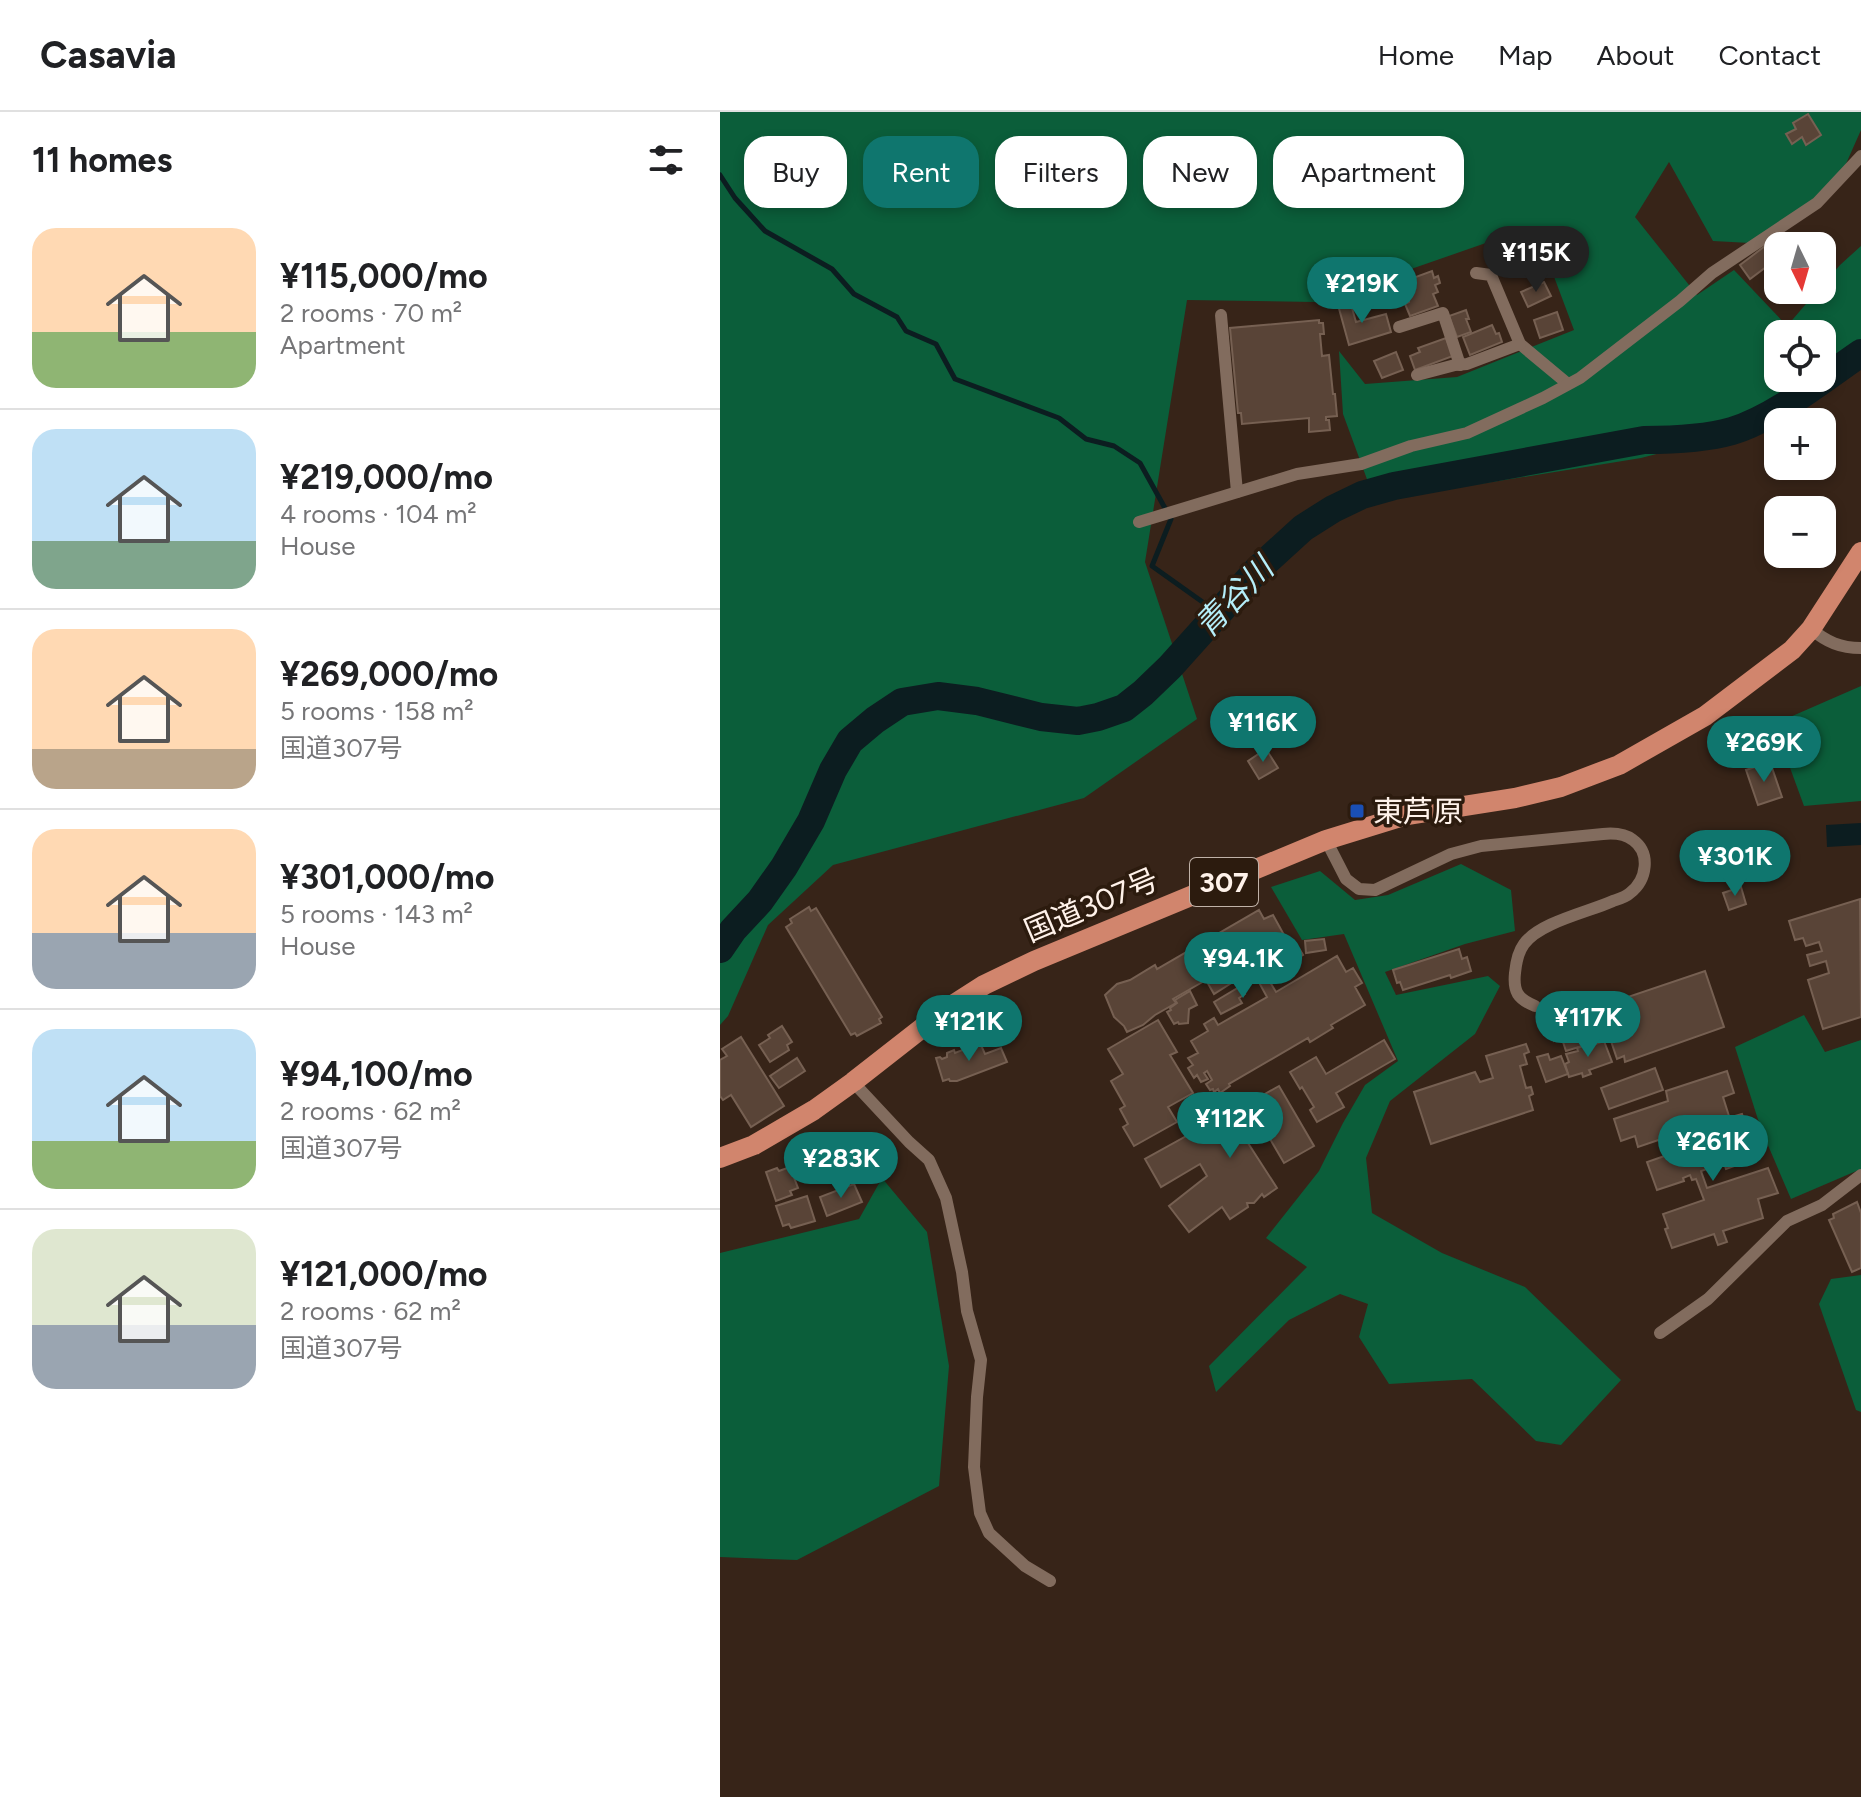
<!DOCTYPE html>
<html lang="en">
<head>
<meta charset="utf-8">
<style>
  :root { --surface:#fff; --page:#f2f2f2; --text:#202124; --muted:#757577; --line:#e0e0e0; --accent:#0f766e }
  body { margin:0; font-family:Figtree,"Noto Sans JP",sans-serif; background:var(--page); color:var(--text); height:100vh; display:flex; flex-direction:column; font-size:30px; white-space:nowrap }
  * { box-sizing:border-box; margin:0 }
  p { font-size:26px; color:var(--muted) }
  .icon { flex:none; width:44px; height:44px; fill:none; stroke:currentColor; stroke-width:2; stroke-linecap:round; stroke-linejoin:round }
  .map { position:relative; flex:1; overflow:hidden }
  .side { display:flex; flex-direction:column; background:var(--surface); width:720px }
  .side>* { flex:none }
  .guide { position:absolute; left:24px; top:24px; width:760px; height:72px; display:flex; gap:16px }
  .needle { width:52px; rotate:175deg }
  .buttons { position:absolute; left:1044px; top:120px; display:grid; gap:16px }
  .buttons a { display:grid; place-items:center; width:72px; height:72px; border-radius:16px; background:var(--surface); box-shadow:0 4px 12px #0003; font-size:40px }
  .price { position:absolute; translate:-50% -68px; padding:0 18px; border-radius:28px; background:var(--accent); color:#fff; font-size:26px; line-height:52px; filter:drop-shadow(0 2px 4px #0008) }
  .price::after { content:''; position:absolute; left:50%; top:48px; width:24px; height:18px; margin-left:-12px; background:inherit; clip-path:polygon(0 0,100% 0,50% 100%) }
  .price.current { background:#222; color:#fff }
  ul { padding:0; list-style:none }
  li { display:flex; align-items:center; gap:24px; height:200px; padding:0 32px }
  li+li { border-top:2px solid var(--line) }
  li span { display:grid; place-items:center; flex:none; width:224px; height:160px; border-radius:24px; color:#555 }
  li>.icon { margin-inline-start:auto }
  span .icon { width:96px; height:96px; fill:#fffc; stroke-width:1 }
  li b { font-size:34px }
  h2 { display:flex; justify-content:space-between; align-items:center; height:96px; padding:0 32px; font-size:34px }
  .tag { padding:0 28px; border-radius:24px; background:var(--surface); box-shadow:0 4px 12px #0003; font-size:28px; line-height:72px }
  .tag.current { background:var(--accent); color:#fff }
  header { display:flex; align-items:center; gap:48px; box-sizing:border-box; height:112px; padding:0 40px; background:var(--surface); border-bottom:2px solid var(--line) }
  header strong { font-size:38px }
  nav { display:flex; gap:44px; margin-inline-start:auto; font-size:28px }
  main { display:flex; flex:1; min-height:0 }
  .map>svg:first-child { display:block }
  .green { fill:#0b5e3a; fill-rule:evenodd }
  .water { fill:#0c1d20 }
  .lines { fill:none; stroke-linecap:round; stroke-linejoin:round }
  .stream { stroke:#0c1d20; stroke-width:5 }
  .river { stroke:#0c1d20; stroke-width:28 }
  .building { fill:#594437; stroke:#766052; stroke-width:2 }
  .minor { stroke:#826c5e; stroke-width:12 }
  .trunk { stroke:#d1856d; stroke-width:20 }
  .transit-dot { fill:#1a4fb4; stroke:#2c1b0e; stroke-width:3 }
  .labels { text-anchor:middle; dominant-baseline:central; stroke-width:7; stroke-linejoin:round; paint-order:stroke }
  .shield { fill:#2c1b0e; stroke:#c0b2a8; stroke-width:2 }
  .shield-label { font-size:28px; font-weight:bold; fill:#fff2ea }
  .poi-label { font-size:30px; fill:#fff2ea; stroke:#2c1b0e; text-anchor:start }
  .street-label { font-size:30px; fill:#fff2ea; stroke:#2c1b0e }
  .water-label { font-size:32px; font-style:italic; fill:#b5eef9; stroke:#2c1b0e }
</style>
</head>
<body>
<header>
<strong>Casavia</strong>
<nav><a>Home</a><a>Map</a><a>About</a><a>Contact</a></nav>
</header>
<main>
<section class="side">
<h2>11 homes<svg class="icon" aria-label="filters" viewBox="0 0 24 24"><path d="M4 7h16M4 17h16"/><circle cx="9" cy="7" r="2"/><circle cx="15" cy="17" r="2"/></svg></h2>
<ul>
<li><span style="background:linear-gradient(#ffd9b3 65%,#8fb573 0)"><svg class="icon" aria-label="home" viewBox="0 0 24 24"><path d="M3 11l9-7 9 7M6 9v11h12V9"/></svg></span><div><b>¥115,000/mo</b><p>2 rooms · 70 m²</p><p>Apartment</p></div></li>
<li><span style="background:linear-gradient(#bfe0f5 70%,#7fa58c 0)"><svg class="icon" aria-label="home" viewBox="0 0 24 24"><path d="M3 11l9-7 9 7M6 9v11h12V9"/></svg></span><div><b>¥219,000/mo</b><p>4 rooms · 104 m²</p><p>House</p></div></li>
<li><span style="background:linear-gradient(#ffd9b3 75%,#b9a48a 0)"><svg class="icon" aria-label="home" viewBox="0 0 24 24"><path d="M3 11l9-7 9 7M6 9v11h12V9"/></svg></span><div><b>¥269,000/mo</b><p>5 rooms · 158 m²</p><p>国道307号</p></div></li>
<li><span style="background:linear-gradient(#ffd9b3 65%,#9aa5b1 0)"><svg class="icon" aria-label="home" viewBox="0 0 24 24"><path d="M3 11l9-7 9 7M6 9v11h12V9"/></svg></span><div><b>¥301,000/mo</b><p>5 rooms · 143 m²</p><p>House</p></div></li>
<li><span style="background:linear-gradient(#bfe0f5 70%,#8fb573 0)"><svg class="icon" aria-label="home" viewBox="0 0 24 24"><path d="M3 11l9-7 9 7M6 9v11h12V9"/></svg></span><div><b>¥94,100/mo</b><p>2 rooms · 62 m²</p><p>国道307号</p></div></li>
<li><span style="background:linear-gradient(#dfe7d0 60%,#9aa5b1 0)"><svg class="icon" aria-label="home" viewBox="0 0 24 24"><path d="M3 11l9-7 9 7M6 9v11h12V9"/></svg></span><div><b>¥121,000/mo</b><p>2 rooms · 62 m²</p><p>国道307号</p></div></li>
</ul>
</section>
<div class="map">
<svg width="1141" height="1685" viewBox="0 0 1141 1685">
  <rect width="100%" height="100%" fill="#372418"/>
  <!-- green -->
  <g class="green">
    <path d="M0 0H1141V18L1117 72 1030 131 993 129 949 50 915 105 977 183 1014 158 1067 214 1098 178H1102V174L1120 153 1141 134V256L1068 308 921 346 655 389 623 302 619 239 645 272 737 265 854 218 815 114 596 190 467 188 425 450 477 607 364 686 113 753 48 813 8 904 0 913ZM1058 222H1102V266H1058Z"/>
    <path d="M1141 574V689L1084 694 1054 612Z"/>
    <path d="M741 752 791 778 795 819 745 832 665 860 676 883 768 864 780 874 755 922 670 989 646 1046 652 1101 722 1141 805 1175 901 1268 841 1333 816 1329 752 1267 669 1272 639 1225 648 1192 620 1182 569 1208 496 1280 489 1254 587 1155 546 1126 599 1059 623 1011 645 973 678 949 624 822 582 828 551 775 600 759 635 788 668 783Z"/>
    <path d="M1084 903 1105 940 1141 928V1057L1071 1087 1041 1017 1015 935Z"/>
    <path d="M162 1066 207 1120 229 1254 219 1374 77 1448 0 1445V1141L139 1107Z"/>
    <path d="M1141 1163V1300L1136 1298 1099 1192 1111 1167Z"/>
  </g>
  <!-- water -->
  <path class="water" d="M1141 711V733L1107 735 1106 713Z"/>
  <g class="lines">
    <!-- stream -->
    <path class="stream" d="M0 63 15 86 45 119 112 157 134 182 177 205 186 219 216 232 235 267 339 306 366 327 394 334 420 351 451 407 432 454 498 501"/>
    <!-- river -->
    <path class="river" d="M0 837 13 818 40 789 64 755 91 709 113 658 130 629 155 608 182 590 218 584 257 589 321 605 358 609 378 605 404 596 423 581 450 555 537 458 583 416 613 397 642 383 674 374 924 328C953 328 984 327 1012 319 1055 306 1103 267 1141 241"/>
  </g>
  <!-- building -->
  <g class="building">
    <path d="M1088 2 1101 23 1086 33 1082 25 1072 32 1066 22 1076 17 1073 11Z"/>
    <path d="M1049 131 1058 142V146L1030 167 1020 153Z"/>
    <path d="M810 136 817 154 790 164 782 144 794 139 795 141Z"/>
    <path d="M712 159 714 166 718 164 720 171 715 173 718 180 713 182 718 194 690 204 685 192 689 190 682 170Z"/>
    <path d="M824 170 831 184 808 195 801 180Z"/>
    <path d="M630 189 636 210 666 202 671 220 629 233 618 193Z"/>
    <path d="M746 198 749 207H746L751 220 737 225 729 204Z"/>
    <path d="M837 200 843 218 820 226 814 208Z"/>
    <path d="M599 208V211H603L604 222H600L602 244 609 243 613 282H615L617 304 606 305V308H609L610 318 589 320V306L522 312 521 301H518L510 216Z"/>
    <path d="M772 213 776 222 779 221 782 230 750 243 743 225Z"/>
    <path d="M726 226 733 244 695 258 690 244 700 240 698 236Z"/>
    <path d="M676 240 683 258 662 266 654 249Z"/>
    <path d="M546 637 558 656 539 667 528 649Z"/>
    <path d="M1050 650 1062 685 1038 693 1026 658Z"/>
    <path d="M1021 775 1026 792 1009 798 1003 781Z"/>
    <path d="M1140 787 1141 905 1103 917 1088 868 1109 861 1106 849 1090 854 1087 843 1102 839 1099 830 1086 834 1083 826 1075 828 1069 809Z"/>
    <path d="M89 795 91 799 96 796 162 905 159 907 161 911 137 924 135 921 131 923 66 815 72 811 70 807Z"/>
    <path d="M539 798 544 807 553 803 564 823 540 838 545 845 538 850 544 861 548 858 542 850 548 847 543 839 563 827 572 843 580 838 583 843 547 865 556 880 617 844 626 860 633 856 642 871 635 875 645 893 611 913 613 916 590 930 588 926 509 972 510 974 500 981 498 977 494 980 493 977 490 978 486 972 492 968 487 959 484 961 488 967 481 970 477 963 474 966 468 956 473 953 468 946 478 941 471 929 488 919 484 912 494 906 498 913 547 885 530 854 510 866 513 870 494 882 486 868 453 887 456 891 435 903 423 913 407 920 404 914 394 905 385 883 397 872 410 868 435 853 437 857Z"/>
    <path d="M604 827 606 838 586 841 585 829Z"/>
    <path d="M739 837 742 847 747 845 751 859 731 866 730 863 683 878 680 870 677 871 673 858Z"/>
    <path d="M985 859 1004 915 905 950 904 944 897 947 890 926 895 924 884 893Z"/>
    <path d="M521 874 525 882 519 886 522 891 501 902 494 890Z"/>
    <path d="M470 879 477 893 469 897 468 911 459 912 458 910 454 912 447 900 451 898 450 896 457 891 455 888Z"/>
    <path d="M871 897 881 928 846 939 842 927 834 929 828 911Z"/>
    <path d="M438 908 457 940 450 943 473 981 448 995 457 1010 414 1034 403 1015 408 1012 400 997 405 994 391 969 403 962 388 937Z"/>
    <path d="M62 914 72 930 67 933 69 938 50 950 39 933 50 926 48 923Z"/>
    <path d="M21 925 64 994 31 1015 11 983 3 988 0 984V948L7 944 2 937Z"/>
    <path d="M664 928 675 947 616 981 624 995 597 1010 590 998 594 995 582 975 580 977 570 960 596 945 606 962Z"/>
    <path d="M884 929 892 950 869 958 871 962 863 965 862 961 849 965 845 952 849 950 846 942 858 939 857 936 863 934 864 936Z"/>
    <path d="M260 931 265 942 281 936 287 950 237 969H230L229 967 223 969 216 946 220 945 222 947 227 945V941L234 938 235 941Z"/>
    <path d="M806 932 809 940 804 942 807 952 800 954 806 976 811 975 813 982 809 984 813 998 711 1032 694 980 755 960 760 970 773 966 766 944Z"/>
    <path d="M828 942 830 948 841 944 848 962 826 970 817 945Z"/>
    <path d="M77 946 85 959 59 976 50 964Z"/>
    <path d="M935 956 943 978 889 997 881 976Z"/>
    <path d="M1007 959 1014 981 1003 985 1009 1004 918 1035 915 1024 901 1029 894 1007 948 989 946 979Z"/>
    <path d="M559 974 594 1034 564 1051 546 1020 528 1031 557 1076 544 1085 542 1082 534 1091H527L528 1095 510 1107 502 1095 469 1120 449 1094 487 1064 480 1052 441 1075 425 1047 497 1007V1005L509 997 523 1021 541 1011 529 991Z"/>
    <path d="M1022 1002 1037 1046 1006 1057 1004 1051 981 1059 987 1076 1048 1056 1058 1081 1038 1087 1043 1106 1003 1119 1007 1130 998 1133 994 1122 952 1136 945 1117 948 1116 943 1102 984 1088 976 1067 972 1068 970 1063 963 1066 964 1069 937 1078 927 1050 953 1041 950 1030 1016 1008 1015 1004Z"/>
    <path d="M70 1055 78 1076 70 1079 72 1083 56 1089 46 1060 57 1056 59 1059Z"/>
    <path d="M134 1072 142 1090 107 1104 100 1085Z"/>
    <path d="M87 1084 95 1109 71 1116 69 1112 63 1114 56 1094Z"/>
    <path d="M1137 1090 1141 1101V1156L1132 1160 1109 1108 1114 1106 1113 1102Z"/>
  </g>
  <g class="lines">
    <!-- minor -->
    <g class="minor">
      <path d="M756 161 771 163 800 232 848 272"/>
      <path d="M501 203 517 380"/>
      <path d="M679 215 723 201 740 253"/>
      <path d="M697 263 735 253 747 252 800 232"/>
      <path d="M419 410 577 362 641 352 691 334 747 321 823 286 860 266 960 189 992 161 1097 91 1141 44"/>
      <path d="M1091 517C1107 530 1120 536 1141 536"/>
      <path d="M606 728 626 767 639 777 655 778 731 742 761 734 883 722C893 721 904 721 913 728 931 741 927 768 910 781 906 785 899 787 893 789 869 800 820 810 804 832 798 840 796 851 795 861 793 880 798 887 815 894"/>
      <path d="M133 970 189 1030 209 1048 226 1086 242 1160 247 1199 261 1248 257 1285 254 1355 260 1401 269 1421 305 1454 330 1469"/>
      <path d="M940 1221 988 1187 1067 1109 1102 1093 1141 1063"/>
    </g>
    <!-- trunk -->
    <path class="trunk" d="M0 1046 34 1033 94 998 133 970 225 898 264 873 314 849 606 728 687 703 795 686 841 675 899 653 985 604 1072 538 1091 517 1141 440"/>
  </g>
  <!-- markers -->
  <rect class="transit-dot" x="629" y="691" width="16" height="16" rx="4"/>
  <g class="labels">
    <!-- shield labels -->
    <rect class="shield" x="470" y="746" width="68" height="48" rx="6"/>
    <g class="shield-label">
      <text x="504" y="770">307</text>
    </g>
    <!-- poi labels -->
    <g class="poi-label">
      <text x="653" y="699">東芦原</text>
    </g>
    <!-- street labels -->
    <g class="street-label">
      <text transform="translate(371 793) rotate(-23)">国道307号</text>
    </g>
    <!-- water labels -->
    <g class="water-label">
      <text transform="translate(514 485) rotate(-46)">青谷川</text>
    </g>
  </g>
</svg>
<div class="buttons">
<a><svg class="needle" viewBox="-14 -14 28 28"><path d="M0-13l5 13h-10z" fill="#e53935"/><path d="M0 13l5-13h-10z" fill="#757577"/></svg></a>
<a><svg class="icon" aria-label="locate" viewBox="0 0 24 24"><circle cx="12" cy="12" r="6"/><path d="M12 2v4M12 18v4M2 12h4M18 12h4"/></svg></a>
<a>+</a>
<a>−</a>
</div>
<b class="price current" style="left:816px;top:182px">¥115K</b>
<b class="price" style="left:642px;top:213px">¥219K</b>
<b class="price" style="left:543px;top:652px">¥116K</b>
<b class="price" style="left:1044px;top:672px">¥269K</b>
<b class="price" style="left:1015px;top:786px">¥301K</b>
<b class="price" style="left:523px;top:888px">¥94.1K</b>
<b class="price" style="left:868px;top:947px">¥117K</b>
<b class="price" style="left:249px;top:951px">¥121K</b>
<b class="price" style="left:510px;top:1048px">¥112K</b>
<b class="price" style="left:993px;top:1071px">¥261K</b>
<b class="price" style="left:121px;top:1088px">¥283K</b>
<div class="guide">
<a class="tag">Buy</a>
<a class="tag current">Rent</a>
<a class="tag">Filters</a>
<a class="tag">New</a>
<a class="tag">Apartment</a>
</div>
</div>
</main>
</body>
</html>
